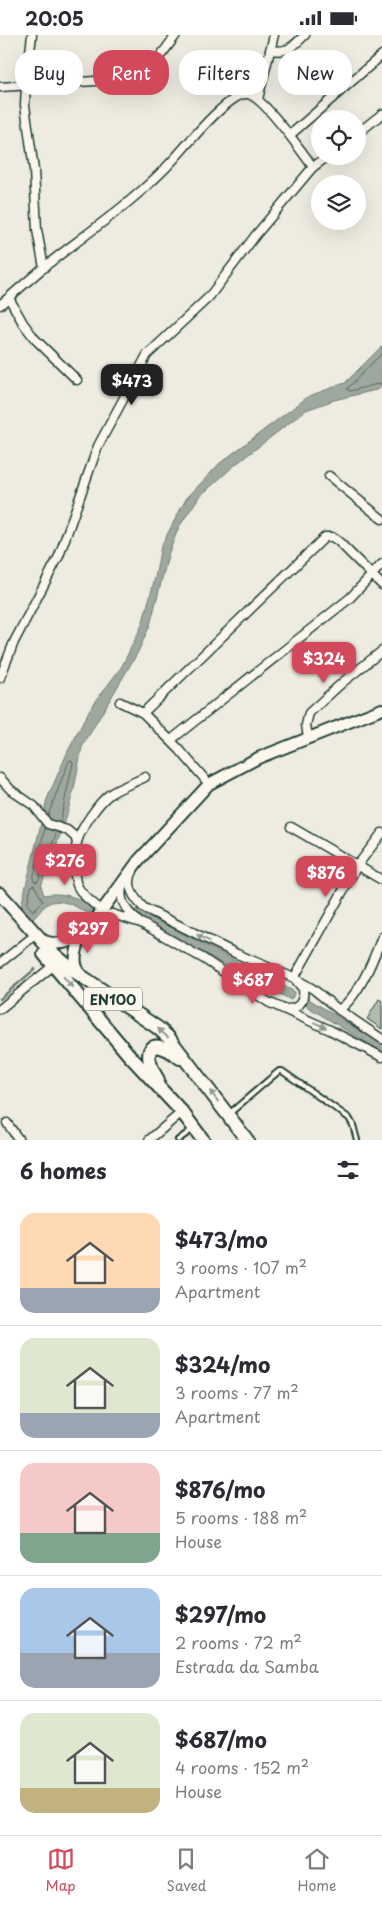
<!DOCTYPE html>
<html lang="en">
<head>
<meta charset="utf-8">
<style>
  :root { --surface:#fff; --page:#f7f7f7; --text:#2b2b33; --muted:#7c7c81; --line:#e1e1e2; --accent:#d1495b }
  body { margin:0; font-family:"Playpen Sans",sans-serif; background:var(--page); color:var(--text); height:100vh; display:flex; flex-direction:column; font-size:19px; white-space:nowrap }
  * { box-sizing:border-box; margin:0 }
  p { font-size:16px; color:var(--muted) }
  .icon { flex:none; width:28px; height:28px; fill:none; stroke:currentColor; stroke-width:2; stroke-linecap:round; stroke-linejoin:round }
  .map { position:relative; height:1105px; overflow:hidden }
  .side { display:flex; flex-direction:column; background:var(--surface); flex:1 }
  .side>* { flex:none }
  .top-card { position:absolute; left:15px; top:15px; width:352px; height:45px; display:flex; gap:10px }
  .fabs { position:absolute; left:311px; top:75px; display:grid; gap:10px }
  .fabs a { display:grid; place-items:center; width:55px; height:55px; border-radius:50%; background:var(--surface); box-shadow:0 5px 20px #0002; font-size:25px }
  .price { position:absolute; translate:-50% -42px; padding:0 11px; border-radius:10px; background:var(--accent); color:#fff; font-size:16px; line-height:32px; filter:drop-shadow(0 1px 2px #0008) }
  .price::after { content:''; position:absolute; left:50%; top:30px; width:15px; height:11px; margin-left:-8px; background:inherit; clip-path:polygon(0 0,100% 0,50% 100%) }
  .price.on { background:#222; color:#fff }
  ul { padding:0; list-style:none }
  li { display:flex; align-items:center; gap:15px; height:125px; padding:0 20px }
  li+li { border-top:1px solid var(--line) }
  li span { display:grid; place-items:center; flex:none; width:140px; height:100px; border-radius:15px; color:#555 }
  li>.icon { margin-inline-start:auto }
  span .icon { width:60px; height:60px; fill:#fffc; stroke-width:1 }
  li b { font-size:21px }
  h2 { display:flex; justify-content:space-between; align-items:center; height:60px; padding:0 20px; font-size:21px }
  .tag { padding:0 18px; border-radius:20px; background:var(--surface); box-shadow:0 5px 20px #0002; font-size:18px; line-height:45px }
  .tag.on { background:var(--accent); color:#fff }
  .status { display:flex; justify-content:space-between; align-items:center; height:35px; padding:0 25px; background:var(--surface); direction:ltr }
  .status svg { height:14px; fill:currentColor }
  .dock { display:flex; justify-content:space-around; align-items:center; height:70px; border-top:1px solid var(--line); background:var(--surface); font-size:14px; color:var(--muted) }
  .dock a { display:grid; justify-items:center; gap:2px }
  .dock .on { color:var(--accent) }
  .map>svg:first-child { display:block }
  .water { fill:#9fa89f; stroke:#6c7d74 }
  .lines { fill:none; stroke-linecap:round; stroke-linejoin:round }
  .shore { stroke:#52685f; stroke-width:1 }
  .stream { stroke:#6c7d74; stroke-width:2.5 }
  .building { fill:#b4bbb0; stroke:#1f3d34 }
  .service-casing { stroke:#1f3d34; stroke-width:8 }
  .minor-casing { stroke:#1f3d34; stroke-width:11 }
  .tertiary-casing { stroke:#1f3d34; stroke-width:14 }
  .primary-casing { stroke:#1f3d34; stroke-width:16 }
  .service { stroke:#fbf7ec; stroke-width:4 }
  .minor { stroke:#fbf7ec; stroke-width:8 }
  .tertiary { stroke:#fbf7ec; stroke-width:10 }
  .primary { stroke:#fbf7ec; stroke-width:12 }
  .oneway { fill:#8d9a90 }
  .labels { text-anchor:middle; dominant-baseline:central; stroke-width:4; stroke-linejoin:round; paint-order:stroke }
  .shield { fill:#fbf7ec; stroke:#61756b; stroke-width:1 }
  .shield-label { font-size:14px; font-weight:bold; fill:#1f3d34 }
</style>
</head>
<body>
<div class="status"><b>20:05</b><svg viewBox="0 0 49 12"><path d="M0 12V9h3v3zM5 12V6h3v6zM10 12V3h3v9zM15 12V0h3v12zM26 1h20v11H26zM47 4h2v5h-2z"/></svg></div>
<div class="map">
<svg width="382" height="1105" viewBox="0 0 382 1105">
  <rect width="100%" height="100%" fill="#eeece1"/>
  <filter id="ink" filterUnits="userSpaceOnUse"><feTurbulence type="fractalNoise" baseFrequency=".02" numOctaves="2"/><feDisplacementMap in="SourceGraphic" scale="10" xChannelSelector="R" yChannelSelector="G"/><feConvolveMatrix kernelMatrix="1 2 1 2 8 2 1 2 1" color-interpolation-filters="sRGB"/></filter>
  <g filter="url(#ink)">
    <!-- water -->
    <g class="water">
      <path d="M382 311V352L376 355 334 365 306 375 236 429 199 462 179 492 169 517 150 590 138 617 82 712 74 754 64 790 41 851 44 860C63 856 79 864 97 871L91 880C78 873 59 860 46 870 41 874 37 881 32 885L21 871 47 764 68 716 90 674 122 631 142 590 155 543 161 511 186 464 220 428 309 361 345 348Z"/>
      <path d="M136 874 295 957 291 965 133 881Z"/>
      <path d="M307 963 382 1009V1017L303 969Z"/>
    </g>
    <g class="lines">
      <!-- shore -->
      <g class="shore">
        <path d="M382 318 347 354 350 356 382 348"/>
        <path d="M48 780 69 726 72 725 73 728 60 787"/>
        <path d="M45 793 33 844 35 847 38 846 57 797"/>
        <path d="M34 850 43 866 33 876 27 869 31 852Z"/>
      </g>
      <!-- stream -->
      <path class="stream" d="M0 964 35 934"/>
    </g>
    <!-- building -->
    <path class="building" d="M379 964 382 966V994L367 984Z"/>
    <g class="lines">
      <!-- service casing -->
      <g class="service-casing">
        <g id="service">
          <path d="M230 1078 279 1036H282L349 1083 353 1090 357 1105"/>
          <path d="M178 1105 193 1094"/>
        </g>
      </g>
      <!-- minor casing -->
      <g class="minor-casing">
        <g id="minor">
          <path d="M32 0 26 50 25 70 34 135 37 195 44 233"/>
          <path d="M270 15C289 18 292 12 305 0"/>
          <path d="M0 52 127 44C154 33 159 23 176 0"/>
          <path d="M258 64 274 0"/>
          <path d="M358 98 382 79"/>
          <path d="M290 100 382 20"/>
          <path d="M9 263 23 288 35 304 77 345"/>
          <path d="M0 270C14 258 29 245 43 233 88 197 136 166 175 123 187 110 229 57 248 59 263 62 303 118 313 132"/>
          <path d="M329 441 382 484"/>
          <path d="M0 643 14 607 59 521 98 411 147 320 209 262 255 201 313 132 328 121"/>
          <path d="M120 667 143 678 179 714 209 749"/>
          <path d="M143 678 325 502H332L338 506 382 550"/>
          <path d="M308 702 306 690 309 678 343 647 382 616"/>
          <path d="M171 705 350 563 382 529"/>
          <path d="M0 743 11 755 34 771 48 789 67 795 75 802 77 807"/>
          <path d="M291 792 382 845"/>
          <path d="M133 836C125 851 134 863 144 873L237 919 294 943 313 954 339 975 382 1004"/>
          <path d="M123 848C118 864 125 875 137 885"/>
          <path d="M101 875C93 868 81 860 77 850 73 841 75 816 77 807 81 793 98 768 110 759 120 752 134 748 145 742"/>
          <path d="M96 883 112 879 141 888 204 924 268 967 330 995 382 1022"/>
          <path d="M0 928 30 904"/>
          <path d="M0 974 54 930"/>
          <path d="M284 974C298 975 305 967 303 954L294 943 357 831 382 798"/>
          <path d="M339 975C360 960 373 925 382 902"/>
          <path d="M7 1088 19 1105"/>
          <path d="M149 1105 182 1077"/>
        </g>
      </g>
      <!-- tertiary casing -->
      <g class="tertiary-casing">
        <g id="tertiary">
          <path d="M41 905C58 911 68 909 83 899"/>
          <path d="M81 940C73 929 75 920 79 907L138 826 209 749 258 723 382 674"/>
        </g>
      </g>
      <!-- primary casing -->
      <g class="primary-casing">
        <g id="primary">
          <path d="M0 859 54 919 74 936 158 993 169 1003 247 1105"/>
          <path d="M44 919 129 1020 182 1077 203 1105"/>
          <path d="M158 1045C140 1016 150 999 180 1023"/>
        </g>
      </g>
      <!-- service -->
      <use href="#service" class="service"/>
      <!-- minor -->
      <use href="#minor" class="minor"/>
      <!-- tertiary -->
      <use href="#tertiary" class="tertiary"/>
      <!-- primary -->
      <use href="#primary" class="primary"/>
    </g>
    <!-- one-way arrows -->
    <defs><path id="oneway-solid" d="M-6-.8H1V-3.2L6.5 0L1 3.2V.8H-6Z" transform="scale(1.25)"/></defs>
    <g class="oneway">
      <use href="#oneway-solid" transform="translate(203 903) rotate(-153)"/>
      <use href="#oneway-solid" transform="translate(68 947) rotate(50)"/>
      <use href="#oneway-solid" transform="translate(320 990) rotate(25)"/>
      <use href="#oneway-solid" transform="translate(163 998) rotate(-138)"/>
      <use href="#oneway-solid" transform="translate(214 1061) rotate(-126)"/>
    </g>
  </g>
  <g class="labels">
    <!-- shield labels -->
    <rect class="shield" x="84" y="952.5" width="58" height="23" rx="4"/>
    <g class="shield-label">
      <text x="113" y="964">EN100</text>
    </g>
  </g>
</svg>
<div class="fabs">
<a><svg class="icon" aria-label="locate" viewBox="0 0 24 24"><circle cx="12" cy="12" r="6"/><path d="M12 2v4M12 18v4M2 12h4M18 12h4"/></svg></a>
<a><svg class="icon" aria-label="layers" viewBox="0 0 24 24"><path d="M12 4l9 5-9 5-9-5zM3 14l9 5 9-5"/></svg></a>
</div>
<b class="price on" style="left:132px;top:371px">$473</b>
<b class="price" style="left:324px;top:649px">$324</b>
<b class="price" style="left:65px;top:851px">$276</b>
<b class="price" style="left:326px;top:863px">$876</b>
<b class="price" style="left:88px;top:919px">$297</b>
<b class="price" style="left:253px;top:970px">$687</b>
<div class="top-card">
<a class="tag">Buy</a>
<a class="tag on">Rent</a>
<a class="tag">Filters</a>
<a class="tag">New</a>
</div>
</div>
<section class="side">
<h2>6 homes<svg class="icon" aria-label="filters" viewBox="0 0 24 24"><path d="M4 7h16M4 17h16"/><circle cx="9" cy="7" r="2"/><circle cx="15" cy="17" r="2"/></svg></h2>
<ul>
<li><span style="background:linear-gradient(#ffd9b3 75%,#9aa5b1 0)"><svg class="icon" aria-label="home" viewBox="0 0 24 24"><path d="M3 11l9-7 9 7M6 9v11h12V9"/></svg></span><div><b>$473/mo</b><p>3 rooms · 107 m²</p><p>Apartment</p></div></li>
<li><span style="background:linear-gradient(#dfe7d0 75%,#9aa5b1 0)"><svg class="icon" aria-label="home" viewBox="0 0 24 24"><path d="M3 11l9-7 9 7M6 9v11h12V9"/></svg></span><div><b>$324/mo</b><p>3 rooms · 77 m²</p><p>Apartment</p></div></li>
<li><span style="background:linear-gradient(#f6c9c9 70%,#7fa58c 0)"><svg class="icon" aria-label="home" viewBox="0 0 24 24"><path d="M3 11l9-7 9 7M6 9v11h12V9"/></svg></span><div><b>$876/mo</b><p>5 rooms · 188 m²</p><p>House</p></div></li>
<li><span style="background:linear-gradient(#a9c7e8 65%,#9aa5b1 0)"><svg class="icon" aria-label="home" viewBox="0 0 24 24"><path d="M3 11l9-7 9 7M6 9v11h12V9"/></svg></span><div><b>$297/mo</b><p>2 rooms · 72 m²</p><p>Estrada da Samba</p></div></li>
<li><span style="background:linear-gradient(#dfe7d0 75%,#c2b280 0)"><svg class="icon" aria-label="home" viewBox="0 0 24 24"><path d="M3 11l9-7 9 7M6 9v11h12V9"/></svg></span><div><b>$687/mo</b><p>4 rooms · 152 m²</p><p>House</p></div></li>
</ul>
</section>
<nav class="dock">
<a class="on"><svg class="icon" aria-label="map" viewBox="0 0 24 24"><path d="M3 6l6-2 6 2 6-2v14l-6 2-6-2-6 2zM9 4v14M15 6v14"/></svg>Map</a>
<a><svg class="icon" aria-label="saved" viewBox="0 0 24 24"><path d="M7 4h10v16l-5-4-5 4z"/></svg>Saved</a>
<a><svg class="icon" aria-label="home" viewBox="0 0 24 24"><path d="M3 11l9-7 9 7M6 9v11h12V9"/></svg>Home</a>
</nav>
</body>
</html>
